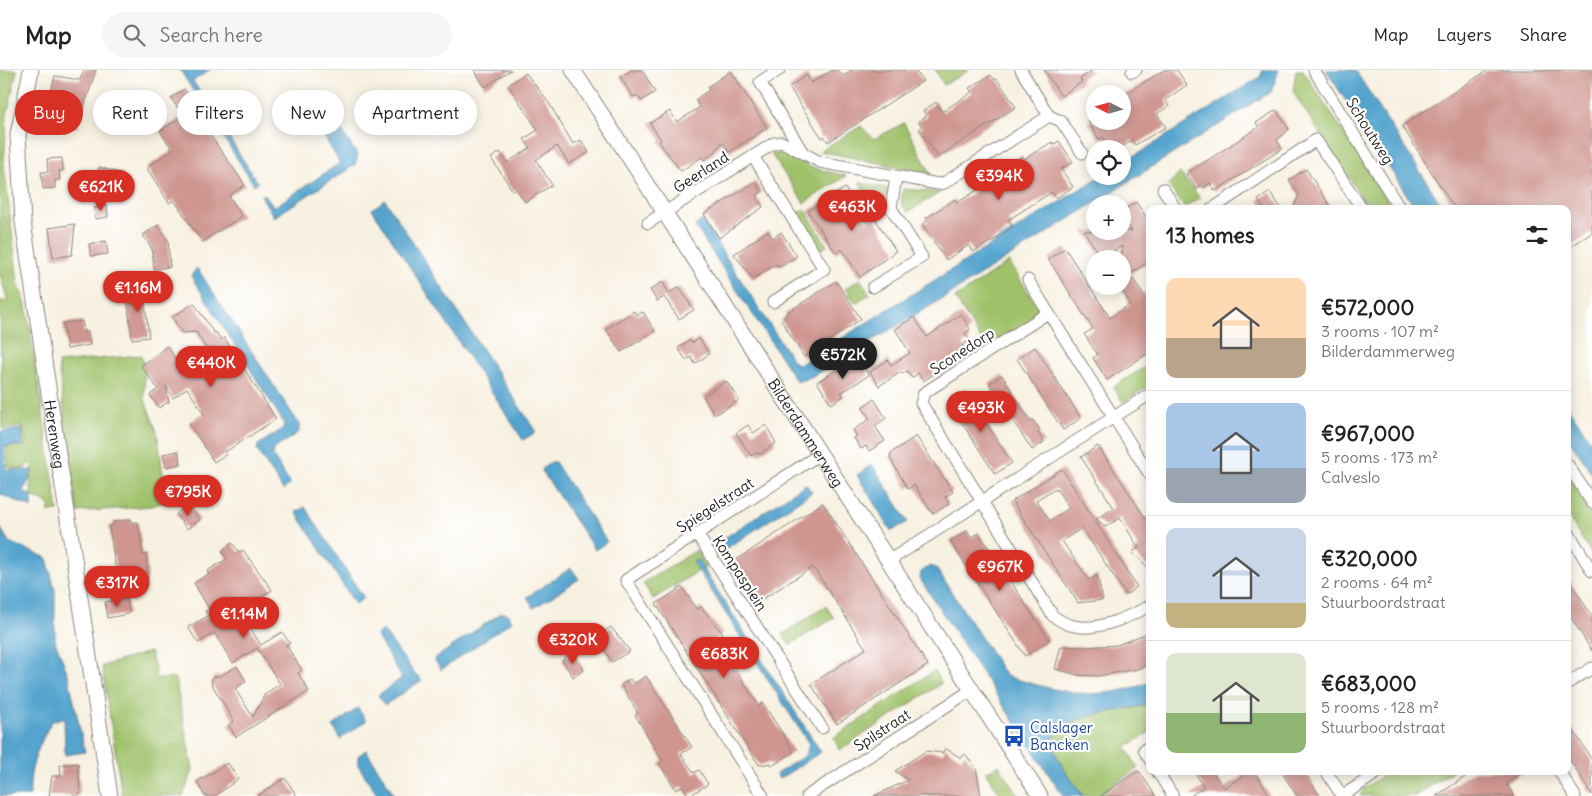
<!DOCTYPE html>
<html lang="en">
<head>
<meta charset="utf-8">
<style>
  :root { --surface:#fff; --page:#f6f6f6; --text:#222; --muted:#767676; --line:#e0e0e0; --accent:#d93025 }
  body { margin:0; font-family:Delius,sans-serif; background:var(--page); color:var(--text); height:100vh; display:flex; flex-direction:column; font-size:19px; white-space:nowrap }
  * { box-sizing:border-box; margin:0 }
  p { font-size:16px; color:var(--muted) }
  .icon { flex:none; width:28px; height:28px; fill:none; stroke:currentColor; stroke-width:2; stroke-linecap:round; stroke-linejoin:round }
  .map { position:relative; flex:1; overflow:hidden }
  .drawer { position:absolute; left:1146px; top:135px; width:425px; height:570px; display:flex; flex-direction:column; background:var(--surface); border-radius:10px; box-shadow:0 2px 12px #0003 }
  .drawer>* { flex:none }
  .top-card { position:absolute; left:15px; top:20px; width:475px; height:45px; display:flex; gap:10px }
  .needle { width:32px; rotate:276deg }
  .tools { position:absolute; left:1086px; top:15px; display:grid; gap:10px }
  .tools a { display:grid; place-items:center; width:45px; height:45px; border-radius:50%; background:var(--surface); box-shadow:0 2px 12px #0003; font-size:25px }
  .price { position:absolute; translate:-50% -42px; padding:0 11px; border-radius:18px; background:var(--accent); color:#fff; font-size:16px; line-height:32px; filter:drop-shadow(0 1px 2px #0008) }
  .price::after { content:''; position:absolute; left:50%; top:30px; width:15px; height:11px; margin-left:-8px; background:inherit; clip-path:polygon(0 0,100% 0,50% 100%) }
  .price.selected { background:#222; color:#fff }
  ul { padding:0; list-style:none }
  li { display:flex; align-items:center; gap:15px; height:125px; padding:0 20px }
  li+li { border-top:1px solid var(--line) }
  li span { display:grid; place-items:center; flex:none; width:140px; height:100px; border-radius:10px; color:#555 }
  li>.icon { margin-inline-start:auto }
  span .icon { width:60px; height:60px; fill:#fffc; stroke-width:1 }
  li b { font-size:21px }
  h2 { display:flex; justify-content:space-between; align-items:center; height:60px; padding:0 20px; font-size:21px }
  .chip { padding:0 18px; border-radius:22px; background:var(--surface); box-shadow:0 2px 12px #0003; font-size:18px; line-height:45px }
  .chip.selected { background:var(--accent); color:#fff }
  header { display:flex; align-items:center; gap:30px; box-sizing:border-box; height:70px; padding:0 25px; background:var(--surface); border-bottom:1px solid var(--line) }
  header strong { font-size:24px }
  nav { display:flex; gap:28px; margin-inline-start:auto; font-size:18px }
  .search { width:350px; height:45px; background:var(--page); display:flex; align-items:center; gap:12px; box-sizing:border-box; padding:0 18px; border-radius:28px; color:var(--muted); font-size:19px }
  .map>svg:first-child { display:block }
  .green { fill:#9fc169; stroke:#5e6e42 }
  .water { fill:#54a4ce; stroke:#386075 }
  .building { fill:#cf9690; fill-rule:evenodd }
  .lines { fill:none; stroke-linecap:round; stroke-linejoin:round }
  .minor-casing { stroke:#8a867e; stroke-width:13 }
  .tertiary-casing { stroke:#8a867e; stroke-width:17 }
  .minor { stroke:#fff; stroke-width:11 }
  .tertiary { stroke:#fff; stroke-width:15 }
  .labels { text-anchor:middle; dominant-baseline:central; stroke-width:4.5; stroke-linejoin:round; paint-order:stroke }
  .street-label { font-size:15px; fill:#1c1c1c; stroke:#fff }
  .transit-label { font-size:15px; fill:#164399; stroke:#fff; text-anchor:start }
</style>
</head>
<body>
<header>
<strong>Map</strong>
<div class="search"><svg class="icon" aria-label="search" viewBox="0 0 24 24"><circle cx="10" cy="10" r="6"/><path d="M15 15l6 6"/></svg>Search here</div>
<nav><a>Map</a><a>Layers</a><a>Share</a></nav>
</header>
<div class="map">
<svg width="1592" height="726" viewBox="0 0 1592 726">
  <rect width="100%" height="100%" fill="#fff"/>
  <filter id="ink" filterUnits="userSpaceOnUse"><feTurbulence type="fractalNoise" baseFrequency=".02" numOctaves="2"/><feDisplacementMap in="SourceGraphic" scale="10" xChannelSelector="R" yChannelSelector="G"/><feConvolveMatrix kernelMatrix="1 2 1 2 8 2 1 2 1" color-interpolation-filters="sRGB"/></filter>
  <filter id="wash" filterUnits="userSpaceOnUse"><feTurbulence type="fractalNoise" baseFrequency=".0096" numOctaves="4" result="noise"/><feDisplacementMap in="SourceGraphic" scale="20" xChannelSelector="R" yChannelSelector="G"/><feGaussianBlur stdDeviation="1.12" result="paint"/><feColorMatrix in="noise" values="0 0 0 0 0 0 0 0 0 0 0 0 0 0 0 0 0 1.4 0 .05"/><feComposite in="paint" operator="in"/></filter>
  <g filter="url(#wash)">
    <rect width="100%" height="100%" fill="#f7f1e1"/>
    <!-- green -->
    <g class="green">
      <path d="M0 0H17L7 45 4 95 18 212 26 235 58 441 48 442 50 435 32 426 29 402 33 397 29 393 24 399 8 398 6 377 25 375 23 357 2 359 0 231H8L0 205Z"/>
      <path d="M935 0H969L944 15Z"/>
      <path d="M1296 0H1303L1390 134 1383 139H1369L1293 22Z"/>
      <path d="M904 53 931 104 820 81 861 56 874 69Z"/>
      <path d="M788 83 810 97 846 106 804 133 771 84Z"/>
      <path d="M1180 103 1200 128 1184 137 1168 115Z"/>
      <path d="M859 112 888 119 884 136 873 135Z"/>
      <path d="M903 119 941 122 908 142 901 134Z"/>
      <path d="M805 139 827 176 817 182 795 145Z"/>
      <path d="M1009 192 1041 242 987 279 955 228Z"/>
      <path d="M860 209 870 224 855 233 845 219Z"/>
      <path d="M141 285 145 298 144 327 157 362 167 431 152 436 77 442 58 293Z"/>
      <path d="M1150 294V315L1123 332 1113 317Z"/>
      <path d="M1568 405 1592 445V485L1568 446Z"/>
      <path d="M697 480 707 496 653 529 643 513Z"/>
      <path d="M826 536 834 548 789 575 783 564Z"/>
      <path d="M150 582 155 598 156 609 175 608 193 700 183 726H122L102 596Z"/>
      <path d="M934 601 942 613 840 680 833 668Z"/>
      <path d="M1150 634V662L1126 677 1138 698 1097 726H1083C1073 711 1057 694 1054 676 1048 643 1131 641 1150 634Z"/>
      <path d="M999 695 1019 726H1002L988 706 986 702Z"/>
      <path d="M1390 701H1453L1415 726H1360L1364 718Z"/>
    </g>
    <!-- water -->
    <g class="water">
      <path d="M180 0H210L193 11 258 113 254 115Z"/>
      <path d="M1263 0H1279L1271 22 942 229 811 307 797 312 695 156 702 150 793 291 799 295 1101 106H1122L1123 93 1260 7Z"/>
      <path d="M1326 0H1355L1444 139H1416Z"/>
      <path d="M319 34H325L358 86 355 95 274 147 261 126 265 124 274 137 340 93 310 44Z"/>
      <path d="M385 130 536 362 523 370 372 139Z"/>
      <path d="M197 198 299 354V362L273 380V386L290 414 283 420 257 380 258 375 283 359 284 353 191 206Z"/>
      <path d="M1568 337 1592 373V404L1568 367Z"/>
      <path d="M22 359 23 375 4 377 6 400H33L24 421 32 426V438L0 424V362Z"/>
      <path d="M551 392H555L607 472 595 480 542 401 543 398Z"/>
      <path d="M872 394 908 452 891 461 857 405Z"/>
      <path d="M806 414 812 422 726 479 720 471Z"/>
      <path d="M305 437 364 528 355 534 296 442Z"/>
      <path d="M0 457 9 472 47 488 55 520V571L68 604 85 682 65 685 64 647 51 652C39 676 28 698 30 726H0Z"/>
      <path d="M697 489 821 682 779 709 776 704 806 685 809 674 693 492Z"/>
      <path d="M930 496 936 498 1006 606C1059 622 1096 633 1150 612V634C1131 641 1048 643 1054 676 1057 694 1073 711 1083 726H1063L920 509 921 502Z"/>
      <path d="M571 498 579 509 534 538 527 527Z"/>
      <path d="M501 543H507L512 551 441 600 434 589Z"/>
      <path d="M383 560 412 600 422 610 385 635 378 625 402 608 376 565Z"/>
      <path d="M358 638 366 651 340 669 333 656Z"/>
      <path d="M366 680 395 726H378L358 695V686Z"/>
    </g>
    <g id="blocks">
      <!-- building -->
      <g class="building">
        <path d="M84 0H96L77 58 69 56 67 62 42 56 55 6 80 10Z"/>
        <path d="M474 0H511L485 17Z"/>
        <path d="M631 0H642L655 22 641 31 637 25 633 27 620 7Z"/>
        <path d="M833 0H838L843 6 852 0H915L923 11 828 72 824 66 822 68 789 17 807 5 811 13Z"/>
        <path d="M1044 0H1093L1080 9 1082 12 1061 26Z"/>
        <path d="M1164 0H1177L1187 15 1165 30 1169 36 1157 44 1166 57 1135 75 1132 70 1119 79H1111L1103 67 1099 69 1088 51H1122V26Z"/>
        <path d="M1488 0H1592V163L1568 178V139H1455L1402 56Z"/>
        <path d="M731 1 767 58 729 82 722 72 714 83 704 90 702 87 681 101 659 72 661 70 650 53 670 41 677 52 700 37 695 30 709 20 707 17Z"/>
        <path d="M526 3 549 33 573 74 581 70 589 82 569 94 557 76 536 90 552 115 525 132 516 119 513 121 491 88 500 82 507 93 530 78 524 69 538 60 508 15Z"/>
        <path d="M991 5 995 10 997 9 1016 37 938 87 919 59 922 57 918 51 927 46 923 41 936 32 942 42 972 22 969 18Z"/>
        <path d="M184 19 196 37 192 39 245 115 229 126 242 146 202 172 174 130 169 133 148 100V96L173 80 160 61 183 46 171 28Z"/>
        <path d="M1276 40 1289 59 1277 70 1282 79 1215 121 1210 113 1203 118 1201 115 1196 119 1186 104 1259 57 1256 53Z"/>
        <path d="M1059 71 1073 92 1061 99 1073 117 1056 128 1052 122 1008 150 1013 157 989 173 973 182 969 175 946 190 922 154 928 150 926 148 955 129 957 133 990 112 995 107 993 104 1022 86 1024 89 1052 72 1054 74Z"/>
        <path d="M62 88 63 101H59L60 110H55V118L43 119 41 102H48L47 89Z"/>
        <path d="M99 97 123 104 118 120 93 114Z"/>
        <path d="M1306 99 1325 128 1332 139H1293L1299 125 1289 110Z"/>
        <path d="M755 112 762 122 756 126 763 137 719 168 704 144Z"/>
        <path d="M845 118 866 151 874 147 896 181 860 207 842 179 836 183 808 141Z"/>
        <path d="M1270 122 1282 139H1264L1258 130Z"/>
        <path d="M1136 132 1150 153V191L1130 204 1144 226 1150 222V282L1107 310 1093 288 1098 285 1084 264 1093 259 1048 189 1065 178 1110 248 1130 234 1120 216H1122V176L1102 189 1084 161H1132L1122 147V141Z"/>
        <path d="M107 136 108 147 95 149 94 138Z"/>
        <path d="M75 154 72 185 53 188 49 158Z"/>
        <path d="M158 155 168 170 170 197 154 199 152 179 143 165Z"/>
        <path d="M768 161 773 168 781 162 797 186 779 197 777 194 753 209 734 184Z"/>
        <path d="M106 171 108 184 91 186 89 174Z"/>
        <path d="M836 211 861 249 804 287 781 250 786 246 785 244Z"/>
        <path d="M662 212 669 223 679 217 694 240 679 249 664 227 657 231 650 220Z"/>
        <path d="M143 217 149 267 132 269 126 219Z"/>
        <path d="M194 233 214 263 216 262 221 270 224 267 276 349 225 382 227 384 214 392 189 353 204 344 187 318 173 328 166 316 169 333 168 332 159 338 150 325 158 319 141 296 167 276 182 298 207 280 196 262 182 263 172 247Z"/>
        <path d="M634 241 637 245 643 242 655 261 621 282 606 259Z"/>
        <path d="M961 244 970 259 965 264 970 270 962 275 968 283 923 311 918 303 912 308 907 301 902 304 901 302 879 316 870 302 888 290 891 295 910 283 895 259 914 247 927 267Z"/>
        <path d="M82 251 84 263 88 262 90 275 67 279 63 253Z"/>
        <path d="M699 268 709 284 695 294 691 287 686 290 678 278 690 270 692 273Z"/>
        <path d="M1035 277 1081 348 1063 360 1017 289Z"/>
        <path d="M857 287 869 305 841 323 844 326 831 334 817 312Z"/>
        <path d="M1002 305 1031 352 1033 350 1040 360 1038 362 1044 372 1032 380 989 314Z"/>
        <path d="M726 311 739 330 715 345 703 326Z"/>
        <path d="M966 322 1012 393 995 404 949 333Z"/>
        <path d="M874 329 886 348 875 356 885 371 869 381 866 376 861 379 854 368 857 366 853 360 870 349 862 337Z"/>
        <path d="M748 355 753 363 766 355 776 373 760 384 755 383 751 386 736 363Z"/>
        <path d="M916 366 953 422 945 427 949 434 933 444 914 415 908 419 890 388 891 383Z"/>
        <path d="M1098 376 1150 455V499L1132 482 1139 478 1120 448 1105 457 1096 449 1114 438 1081 387Z"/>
        <path d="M178 381 181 394 166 397 163 384Z"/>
        <path d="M1062 399 1137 517 1126 525 1082 458 1062 471 1089 510 1097 505 1103 530 1078 533 1012 431ZM1056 418 1069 438 1050 451 1036 430Z"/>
        <path d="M823 433 928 595 837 654 811 614 866 579 823 512 813 497 758 532 733 492Z"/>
        <path d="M189 435 200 450 187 459 176 444Z"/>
        <path d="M131 449 132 453 138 452 143 485 146 484 148 509 127 513 125 501 116 502 109 456 114 455 113 452Z"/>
        <path d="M967 461 971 468 979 463 1049 570 1025 586 950 471Z"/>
        <path d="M232 473 239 482 243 480 272 520 259 528 261 530 240 542 261 575 282 562 290 573 286 575 302 600 298 603 309 621 236 667 228 655 234 651 211 613 213 607 220 606 237 596 246 611 235 619 253 647 265 624 280 614 257 578 233 593 214 563 198 573 188 557 208 546 205 541 209 539 194 513 209 504 207 501 227 489 222 481Z"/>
        <path d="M1568 508 1592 546V581L1568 543Z"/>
        <path d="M682 517 697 540 701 537 723 564 716 569 759 636 763 633 794 682 772 696 771 693 759 695 656 534Z"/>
        <path d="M127 528 129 544 107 548 105 532Z"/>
        <path d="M611 557 630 581 612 592 603 578 606 576 599 565Z"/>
        <path d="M1150 562V593L1137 599 1098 606 1078 605 1055 599 1061 576 1085 577 1117 575Z"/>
        <path d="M573 582 584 600 573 607 562 590Z"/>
        <path d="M646 606 692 677 681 684 694 703 699 700 708 714 689 726 682 716 676 720 659 693 663 691 635 645 638 643 621 615 630 609 634 614Z"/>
        <path d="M1568 652 1592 690V725L1568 687Z"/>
        <path d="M945 678 961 688 965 684 976 698 981 726H874L908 710 895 701 926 681 943 683Z"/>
        <path d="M78 693 80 721 78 726H49L52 706H61L60 695Z"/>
        <path d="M228 693 238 709 215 726H205L197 712Z"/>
        <path d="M1139 701 1156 726H1100L1133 704Z"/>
        <path d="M1194 701H1212L1224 718 1242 707 1238 701H1254L1270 726H1190L1204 717Z"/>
        <path d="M1281 701H1304L1320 726H1297Z"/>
        <path d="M1474 701H1525L1506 713 1514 726H1436Z"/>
        <path d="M285 708 297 726H257Z"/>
      </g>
    </g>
  </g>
  <g filter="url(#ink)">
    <use href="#blocks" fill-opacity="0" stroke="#8a867e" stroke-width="1"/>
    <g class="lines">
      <!-- minor casing -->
      <g class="minor-casing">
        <g id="minor">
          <path d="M779 0 760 12 802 81"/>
          <path d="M1314 0 1400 139"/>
          <path d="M1132 2 1136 0"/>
          <path d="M1049 46 1061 51 1082 83"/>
          <path d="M753 86 824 199 773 232"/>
          <path d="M1163 119 1176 139"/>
          <path d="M1212 139 1316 70 1362 139"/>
          <path d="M648 153 774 73 782 72 820 92 938 114 944 113 1049 46 1021 0"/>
          <path d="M1028 210 1150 405"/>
          <path d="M873 217 922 187 891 138 896 108"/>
          <path d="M1048 243 924 323 921 333 1053 546C1058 549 1065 554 1070 555 1096 563 1128 547 1150 536"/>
          <path d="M1568 395 1592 433"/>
          <path d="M1568 462 1592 501"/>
          <path d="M697 464 822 658"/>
          <path d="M890 490 1150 324"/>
          <path d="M1568 613 1592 598"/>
          <path d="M1150 676 1144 680 1150 690"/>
          <path d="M1157 701 1173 726"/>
          <path d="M1326 701 1342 726"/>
          <path d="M1559 701 1575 726"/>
          <path d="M763 726 626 510 820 384"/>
          <path d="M807 726 973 619"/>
          <path d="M1342 726 1380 701"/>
        </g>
      </g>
      <!-- tertiary casing -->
      <g class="tertiary-casing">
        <g id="tertiary">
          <path id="s1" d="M31 0 18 65 23 152 110 726"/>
          <path id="s2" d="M573 0 1040 726"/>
        </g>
      </g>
      <!-- minor -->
      <use href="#minor" class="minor"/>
      <!-- tertiary -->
      <use href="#tertiary" class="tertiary"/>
    </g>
  </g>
  <!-- icons -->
  <defs>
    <g id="bus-bare" transform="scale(1.725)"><path d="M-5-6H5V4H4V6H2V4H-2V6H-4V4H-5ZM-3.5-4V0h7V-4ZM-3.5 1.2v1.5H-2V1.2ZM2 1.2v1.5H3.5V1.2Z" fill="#1a4fb4" stroke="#fff" stroke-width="2.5" paint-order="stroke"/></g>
  </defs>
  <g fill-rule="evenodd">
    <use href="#bus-bare" x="1014" y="666"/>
  </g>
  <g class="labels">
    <!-- street labels -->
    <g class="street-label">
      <text transform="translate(1370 61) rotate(58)">Schoutweg</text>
      <text transform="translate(701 102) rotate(-33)">Geerland</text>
      <text transform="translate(962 281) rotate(-33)">Sconedorp</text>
      <text stroke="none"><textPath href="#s1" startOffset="368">Herenweg</textPath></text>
      <text stroke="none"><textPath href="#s2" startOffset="431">Bilderdammerweg</textPath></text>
      <text transform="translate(715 435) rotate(-33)">Spiegelstraat</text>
      <text transform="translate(740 503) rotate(57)">Kompasplein</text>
      <text transform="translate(882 660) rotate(-33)">Spilstraat</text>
    </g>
    <!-- transit labels -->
    <g class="transit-label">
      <text x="1030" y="657">Calslager<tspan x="1030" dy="17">Bancken</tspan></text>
    </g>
  </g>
</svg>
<div class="tools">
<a><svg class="needle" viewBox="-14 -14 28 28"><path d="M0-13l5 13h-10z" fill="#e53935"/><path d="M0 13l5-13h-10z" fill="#767676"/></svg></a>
<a><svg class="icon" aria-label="locate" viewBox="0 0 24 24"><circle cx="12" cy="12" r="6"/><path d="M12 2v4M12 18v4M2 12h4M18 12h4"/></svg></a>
<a>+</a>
<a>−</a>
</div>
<b class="price" style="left:999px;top:131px">€394K</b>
<b class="price" style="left:101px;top:142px">€621K</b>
<b class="price" style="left:852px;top:162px">€463K</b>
<b class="price" style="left:138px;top:243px">€1.16M</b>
<b class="price selected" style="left:843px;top:310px">€572K</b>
<b class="price" style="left:211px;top:318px">€440K</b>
<b class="price" style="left:981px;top:363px">€493K</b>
<b class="price" style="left:188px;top:447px">€795K</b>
<b class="price" style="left:1000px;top:522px">€967K</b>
<b class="price" style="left:117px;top:538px">€317K</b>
<b class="price" style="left:244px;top:569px">€1.14M</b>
<b class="price" style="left:573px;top:595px">€320K</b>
<b class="price" style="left:724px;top:609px">€683K</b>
<div class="top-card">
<a class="chip selected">Buy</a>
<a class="chip">Rent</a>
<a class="chip">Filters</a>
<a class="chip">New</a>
<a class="chip">Apartment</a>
</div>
<section class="drawer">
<h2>13 homes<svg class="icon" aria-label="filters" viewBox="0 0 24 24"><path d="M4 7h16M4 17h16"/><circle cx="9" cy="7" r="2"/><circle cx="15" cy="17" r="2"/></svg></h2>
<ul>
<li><span style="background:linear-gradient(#ffd9b3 60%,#b9a48a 0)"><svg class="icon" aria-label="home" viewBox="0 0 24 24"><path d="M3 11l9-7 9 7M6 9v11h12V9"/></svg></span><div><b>€572,000</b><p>3 rooms · 107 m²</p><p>Bilderdammerweg</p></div></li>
<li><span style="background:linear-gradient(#a9c7e8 65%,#9aa5b1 0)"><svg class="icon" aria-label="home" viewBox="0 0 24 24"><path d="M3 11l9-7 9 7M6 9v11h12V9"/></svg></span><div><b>€967,000</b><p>5 rooms · 173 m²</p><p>Calveslo</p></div></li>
<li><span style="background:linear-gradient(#c9d6e8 75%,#c2b280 0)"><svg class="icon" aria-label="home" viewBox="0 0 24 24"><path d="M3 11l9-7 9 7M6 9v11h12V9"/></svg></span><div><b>€320,000</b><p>2 rooms · 64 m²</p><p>Stuurboordstraat</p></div></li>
<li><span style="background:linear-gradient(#dfe7d0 60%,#8fb573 0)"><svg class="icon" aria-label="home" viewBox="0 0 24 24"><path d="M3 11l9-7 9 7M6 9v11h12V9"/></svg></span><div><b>€683,000</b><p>5 rooms · 128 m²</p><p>Stuurboordstraat</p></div></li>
</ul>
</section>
</div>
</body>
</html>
